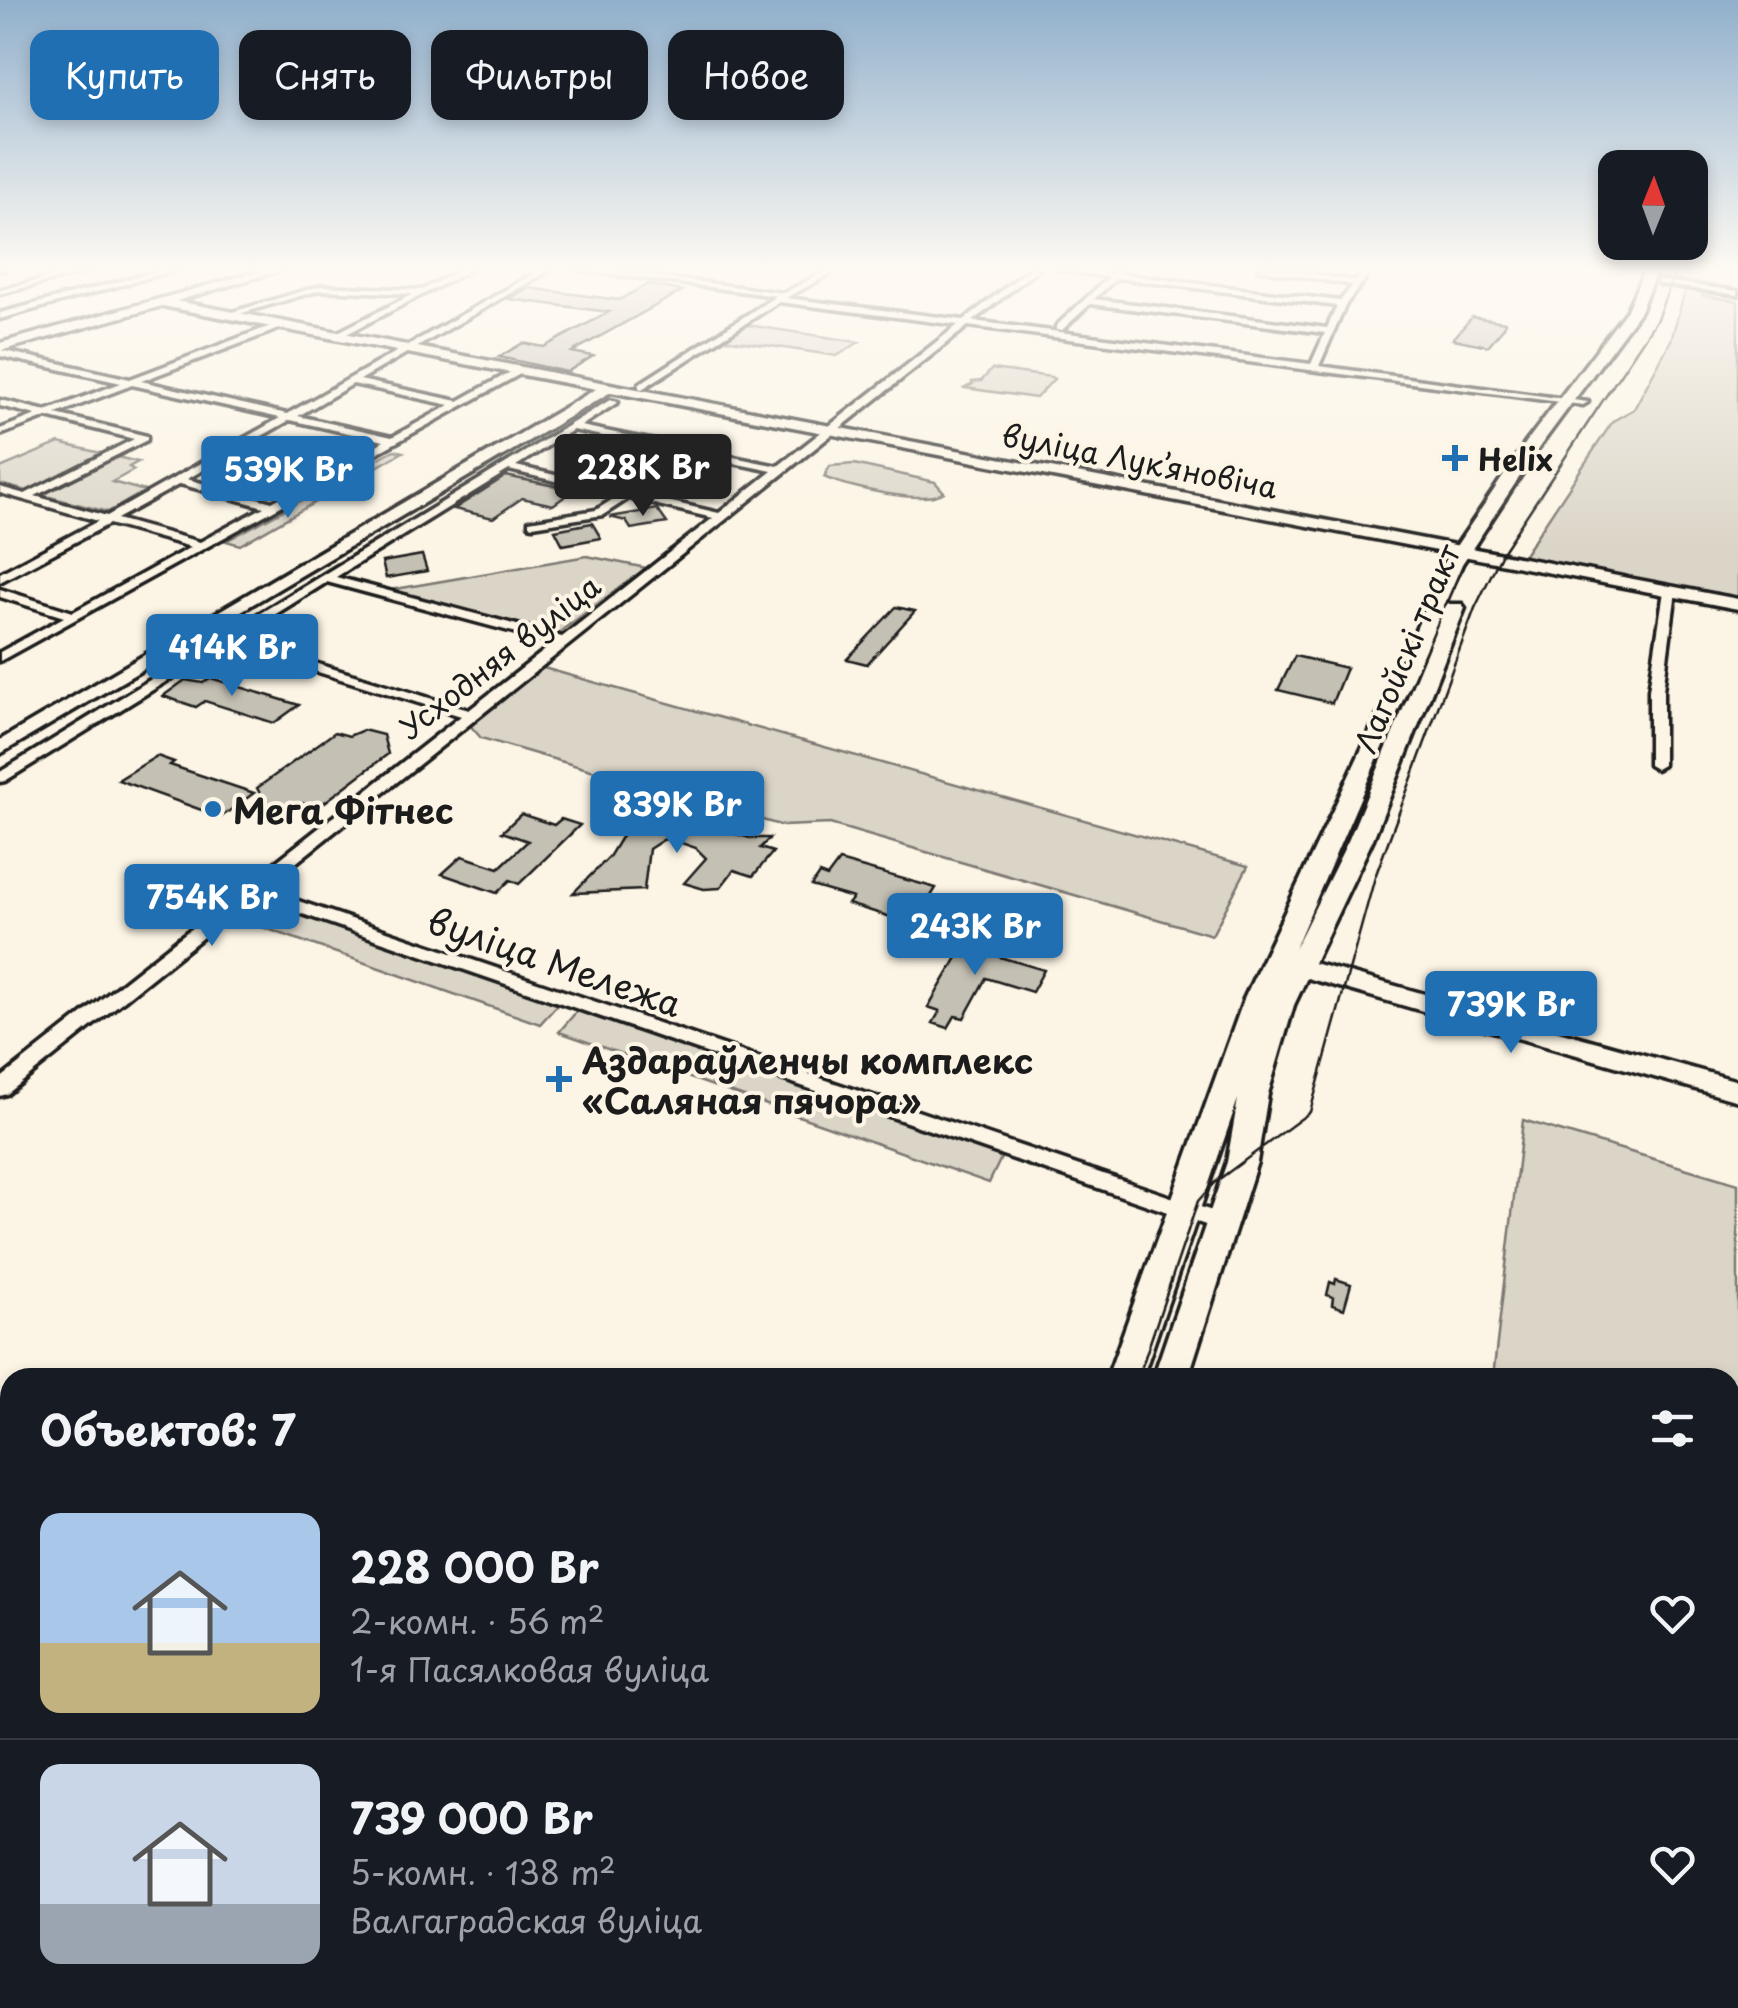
<!DOCTYPE html>
<html lang="ru">
<head>
<meta charset="utf-8">
<style>
  :root { --surface:#171b24; --page:#20242c; --text:#f1f3f6; --muted:#9ea1a6; --line:#363941; --accent:#1f6fb2 }
  body { margin:0; font-family:"Playpen Sans",sans-serif; background:var(--page); color:var(--text); height:100vh; display:flex; flex-direction:column; font-size:38px; white-space:nowrap }
  * { box-sizing:border-box; margin:0 }
  p { font-size:32px; color:var(--muted) }
  .icon { flex:none; width:55px; height:55px; fill:none; stroke:currentColor; stroke-width:2; stroke-linecap:round; stroke-linejoin:round }
  .map { position:relative; flex:1; overflow:hidden }
  .panel { position:absolute; left:0px; top:1368px; width:1740px; height:642px; display:flex; flex-direction:column; background:var(--surface); border-radius:30px 30px 0 0; box-shadow:0 5px 15px #0003 }
  .panel>* { flex:none }
  .banner { position:absolute; left:30px; top:30px; width:1000px; height:90px; display:flex; gap:20px }
  .needle { width:65px; rotate:1deg }
  .controls { position:absolute; left:1598px; top:150px; display:grid; gap:20px }
  .controls a { display:grid; place-items:center; width:110px; height:110px; border-radius:20px; background:var(--surface); box-shadow:0 5px 15px #0003; font-size:50px }
  .price { position:absolute; translate:-50% -85px; padding:0 22px; border-radius:10px; background:var(--accent); color:#fff; font-size:32px; line-height:65px; filter:drop-shadow(0 2px 5px #0008) }
  .price::after { content:''; position:absolute; left:50%; top:60px; width:30px; height:22px; margin-left:-15px; background:inherit; clip-path:polygon(0 0,100% 0,50% 100%) }
  .price.active { background:#222; color:#fff }
  ul { padding:0; list-style:none }
  li { display:flex; align-items:center; gap:30px; height:250px; padding:0 40px }
  li+li { border-top:2px solid var(--line) }
  li span { display:grid; place-items:center; flex:none; width:280px; height:200px; border-radius:20px; color:#555 }
  li>.icon { margin-inline-start:auto }
  span .icon { width:120px; height:120px; fill:#fffc; stroke-width:1 }
  li b { font-size:42px }
  h2 { display:flex; justify-content:space-between; align-items:center; height:120px; padding:0 40px; font-size:42px }
  .pill { padding:0 35px; border-radius:20px; background:var(--surface); box-shadow:0 5px 15px #0003; font-size:35px; line-height:90px }
  .pill.active { background:var(--accent); color:#fff }
  .map>svg:first-child { display:block }
  .green { fill:#dbd5c8; stroke:#7c7872; stroke-width:2.5 }
  .building { fill:#c4c0b3; stroke:#1c1c1c; stroke-width:2.5 }
  .lines { fill:none; stroke-linecap:round; stroke-linejoin:round }
  .street-casing { stroke:#1c1c1c; stroke-width:7 }
  .secondary-casing { stroke:#1c1c1c; stroke-width:7 }
  .primary-casing { stroke:#1c1c1c; stroke-width:7 }
  .street { fill:#fcf5e5; fill-rule:evenodd }
  .secondary { fill:#fcf5e5; fill-rule:evenodd }
  .primary { fill:#fcf5e5; fill-rule:evenodd }
  .tram-far1 { stroke:#1c1c1c; stroke-width:2.5 }
  .tram { stroke:#1c1c1c; stroke-width:4 }
  .poi-dot { fill:#1f6fb2; stroke:#fcf5e5; stroke-width:4 }
  .labels { text-anchor:middle; dominant-baseline:central; stroke-width:8; stroke-linejoin:round; paint-order:stroke }
  .far-poi-label { font-size:30px; font-weight:bold; fill:#1c1c1c; stroke:#fcf5e5; text-anchor:start }
  .far-street-label { font-size:30px; fill:#1c1c1c; stroke:#fcf5e5 }
  .poi-label { font-size:35px; font-weight:bold; fill:#1c1c1c; stroke:#fcf5e5; text-anchor:start }
  .street-label { font-size:35px; fill:#1c1c1c; stroke:#fcf5e5 }
</style>
</head>
<body>
<div class="map">
<svg width="1738" height="2008" viewBox="0 0 1738 2008">
  <rect width="100%" height="100%" fill="#fcf5e5"/>
  <filter id="ink" filterUnits="userSpaceOnUse"><feTurbulence type="fractalNoise" baseFrequency=".01" numOctaves="2"/><feDisplacementMap in="SourceGraphic" scale="20" xChannelSelector="R" yChannelSelector="G"/><feConvolveMatrix kernelMatrix="1 2 1 2 8 2 1 2 1" color-interpolation-filters="sRGB"/></filter>
  <g filter="url(#ink)">
    <!-- green -->
    <g class="green">
      <path d="M1692 289 1704 290 1703 296 1738 301V604L1520 561 1613 421 1634 409 1671 340 1685 291Z"/>
      <path d="M748 325 859 342 837 356 724 339Z"/>
      <path d="M992 369 1051 377 1054 379 1036 398 965 388 973 384 972 382 981 381Z"/>
      <path d="M59 443 138 462 129 467 134 470 112 482 145 491 108 512 0 484V468Z"/>
      <path d="M394 450 403 452 240 545 226 541Z"/>
      <path d="M854 464 935 482 944 492C925 506 846 487 824 477L830 466Z"/>
      <path d="M587 556 646 568 557 634 390 590Z"/>
      <path d="M540 667 1248 866 1212 935 830 824 783 826 481 738 468 723Z"/>
      <path d="M260 901 558 1004 540 1024 239 919Z"/>
      <path d="M577 1011 1002 1156 989 1183 559 1032Z"/>
      <path d="M1523 1120 1738 1184V1549L1730 1545V1378L1493 1377Z"/>
      <path d="M1730 1803 1738 1804V2008H1702L1684 2000H1730Z"/>
      <path d="M1211 2000H1653L1652 2008H1209Z"/>
    </g>
    <!-- building -->
    <g class="building">
      <path d="M648 284 682 291 572 352 593 356 567 372 499 357 523 343 544 347 609 312 509 299 528 288 619 300Z"/>
      <path d="M1472 317 1505 322 1504 327 1488 346 1453 339Z"/>
      <path d="M506 476 574 490 553 505 522 498 493 518 454 509Z"/>
      <path d="M657 509 667 523 631 529 626 521 610 517Z"/>
      <path d="M592 523 601 538 563 545 555 530Z"/>
      <path d="M422 555 427 571 386 578 382 562Z"/>
      <path d="M896 607 915 611 867 664 847 659Z"/>
      <path d="M1295 656 1346 668 1332 703 1278 690Z"/>
      <path d="M211 678 214 679 299 705 274 723 205 701 196 707 163 696 185 680 203 683Z"/>
      <path d="M363 730 383 735 388 754 317 808 302 803 288 809 267 806 257 788 335 732 349 736Z"/>
      <path d="M157 756 174 762 170 765 254 793 221 817 118 780Z"/>
      <path d="M521 814 554 825 561 819 580 825 519 884 510 880 497 893 442 874 462 856 499 868 528 841 502 832Z"/>
      <path d="M670 816 750 838H770L760 848 773 852 753 876 734 870 720 888 704 889 684 883 706 858 696 848 681 843 682 836 663 840 649 849 644 890 573 893 609 857 623 834 636 825Z"/>
      <path d="M839 861 936 888 914 924 848 904 853 898 811 886 819 874 827 877Z"/>
      <path d="M936 937 966 946 971 937 985 942 983 944 989 946 986 953 1044 970 1032 992 986 978 964 1018 955 1016 948 1028 933 1023 940 1011 928 1007 958 956 933 948Z"/>
      <path d="M1336 1279 1351 1284 1344 1309 1332 1305 1333 1297 1327 1295 1330 1282 1335 1284Z"/>
    </g>
    <g class="lines">
      <!-- street casing -->
      <g class="street-casing">
        <g id="street">
          <path d="M0 269H6L2 271Z"/>
          <path d="M82 269H96L0 294V290Z"/>
          <path d="M166 269H179L0 319V313Z"/>
          <path d="M462 269H472L337 339 334 334 413 294 320 290 229 317 222 315 320 286 422 290Z"/>
          <path d="M542 269H552L360 380 458 401 516 369H522V373L0 661V652L64 617 0 597V589L73 612 191 547 109 524 0 582V573L98 521 0 493V487L25 494 134 439 47 417 0 435V429L36 415 0 406V400L46 411 121 383 0 356V350L130 379 281 322 284 327 141 381 287 414ZM353 384 450 405 392 437 298 416ZM132 385 280 418 107 516 35 496 147 440V436L56 414ZM290 420 384 441 330 471 241 448ZM234 453 322 475 272 502 187 479ZM180 484 264 507 200 542 117 519Z"/>
          <path d="M574 269H597L784 293 829 269H839L786 298 964 320 1029 269H1038L973 321 1311 364 1325 333 1090 304 1062 330H1056V326L1109 277 1055 269 1113 273 1118 271 1121 274 1340 301 1353 285 1258 269H1278L1356 281 1365 269H1373L1346 304 1319 366 1588 402 1583 405 968 326 263 889 1230 1217 1233 1223 1230 1229 1223 1231 253 897 7 1094 0 1096V1079L461 716 227 644 5 781 0 782V772L215 640 194 634V628L224 635 610 400 618 402 581 426 778 466 958 325 779 302 642 389 639 388V384L776 296ZM1117 278 1337 306 1327 328 1094 299ZM573 430 772 471 719 513 516 466ZM509 470 618 496 596 510 529 521V525L533 526 603 515 629 498 713 518 562 637 336 577ZM327 582 554 643 469 710 236 639Z"/>
          <path d="M1656 280 1738 291V295L1659 284Z"/>
          <path d="M1670 587 1676 591 1663 690V765L1656 769 1649 765V690L1664 591Z"/>
          <path d="M0 1610 10 1614V1642L0 1638Z"/>
          <path d="M89 2000H122L119 2008H86Z"/>
          <path d="M574 2000H614L617 2008H577Z"/>
        </g>
      </g>
      <!-- secondary casing -->
      <g class="secondary-casing">
        <g id="secondary">
          <path d="M267 269H285L176 301 1738 599V609L611 392 0 754V740L596 389 162 306 0 351V343Z"/>
          <path d="M1281 954 1738 1081V1101L1272 968 1269 962 1272 956Z"/>
        </g>
      </g>
      <!-- primary casing -->
      <g class="primary-casing">
        <g id="primary">
          <path d="M1645 269H1657L1640 311 1540 446 1462 564 1294 950 1349 839 1445 608 1448 604H1462L1465 608 1373 839 1294 1005 1268 1094 1257 1162 1188 1378H1153L1227 1162 1238 1099 1142 1378H1107L1244 999 1398 672 1444 564 1527 441 1627 310Z"/>
          <path d="M889 2000H937L934 2008H886Z"/>
          <path d="M953 2000H1001L998 2008H950Z"/>
        </g>
      </g>
      <!-- street -->
      <use href="#street" class="street"/>
      <!-- secondary -->
      <use href="#secondary" class="secondary"/>
      <!-- primary -->
      <use href="#primary" class="primary"/>
      <!-- tram-far1 -->
      <path class="tram-far1" d="M1138 1378 1198 1201 1214 1183 1310 1112 1375 877 1475 608 1503 551 1657 319 1676 269"/>
      <!-- tram -->
      <g class="tram">
        <path d="M933 2008 936 2000"/>
        <path d="M949 2008 952 2000"/>
      </g>
    </g>
  </g>
  <!-- sky -->
  <linearGradient id="sky" x2="0" y2="1"><stop stop-color="#91b0cc"/><stop offset="0.49" stop-color="#fefaf3"/><stop offset="1" stop-color="#fefaf3" stop-opacity="0"/></linearGradient>
  <rect width="1738" height="550" fill="url(#sky)"/>
  <!-- markers -->
  <g class="poi-dot">
    <path d="M1450 443h10v10h10v10h-10v10h-10v-10h-10v-10h10z"/>
    <circle cx="213" cy="809" r="10"/>
    <path d="M554 1064h10v10h10v10h-10v10h-10v-10h-10v-10h10z"/>
  </g>
  <g class="labels">
    <!-- far-poi labels -->
    <g class="far-poi-label">
      <text x="1478" y="458">Helix</text>
    </g>
    <!-- far-street labels -->
    <g class="far-street-label">
      <text transform="translate(1140 460) rotate(11)">вуліца Лукʼяновіча</text>
      <text transform="translate(1406 648) rotate(-67)">Лагойскі тракт</text>
      <text transform="translate(499 656) rotate(-38)">Усходняя вуліца</text>
    </g>
    <!-- poi labels -->
    <g class="poi-label">
      <text x="233" y="809">Мега Фітнес</text>
      <text x="582" y="1059">Аздараўленчы комплекс<tspan x="582" dy="40">«Саляная пячора»</tspan></text>
    </g>
    <!-- street labels -->
    <g class="street-label">
      <text transform="translate(555 961) rotate(19)">вуліца Мележа</text>
    </g>
  </g>
</svg>
<div class="controls">
<a><svg class="needle" viewBox="-14 -14 28 28"><path d="M0-13l5 13h-10z" fill="#e53935"/><path d="M0 13l5-13h-10z" fill="#9ea1a6"/></svg></a>
</div>
<b class="price active" style="left:643px;top:519px">228K Br</b>
<b class="price" style="left:288px;top:521px">539K Br</b>
<b class="price" style="left:232px;top:699px">414K Br</b>
<b class="price" style="left:677px;top:856px">839K Br</b>
<b class="price" style="left:212px;top:949px">754K Br</b>
<b class="price" style="left:975px;top:978px">243K Br</b>
<b class="price" style="left:1511px;top:1056px">739K Br</b>
<div class="banner">
<a class="pill active">Купить</a>
<a class="pill">Снять</a>
<a class="pill">Фильтры</a>
<a class="pill">Новое</a>
</div>
<section class="panel">
<h2>Объектов: 7<svg class="icon" aria-label="filters" viewBox="0 0 24 24"><path d="M4 7h16M4 17h16"/><circle cx="9" cy="7" r="2"/><circle cx="15" cy="17" r="2"/></svg></h2>
<ul>
<li><span style="background:linear-gradient(#a9c7e8 65%,#c2b280 0)"><svg class="icon" aria-label="home" viewBox="0 0 24 24"><path d="M3 11l9-7 9 7M6 9v11h12V9"/></svg></span><div><b>228 000 Br</b><p>2-комн. · 56 m²</p><p>1-я Пасялковая вуліца</p></div><svg class="icon" aria-label="heart" viewBox="0 0 24 24"><path d="M12 20l-8-8c-3-5 5-10 8-4 3-6 11-1 8 4z"/></svg></li>
<li><span style="background:linear-gradient(#c9d6e8 70%,#9aa5b1 0)"><svg class="icon" aria-label="home" viewBox="0 0 24 24"><path d="M3 11l9-7 9 7M6 9v11h12V9"/></svg></span><div><b>739 000 Br</b><p>5-комн. · 138 m²</p><p>Валгаградская вуліца</p></div><svg class="icon" aria-label="heart" viewBox="0 0 24 24"><path d="M12 20l-8-8c-3-5 5-10 8-4 3-6 11-1 8 4z"/></svg></li>
</ul>
</section>
</div>
</body>
</html>
